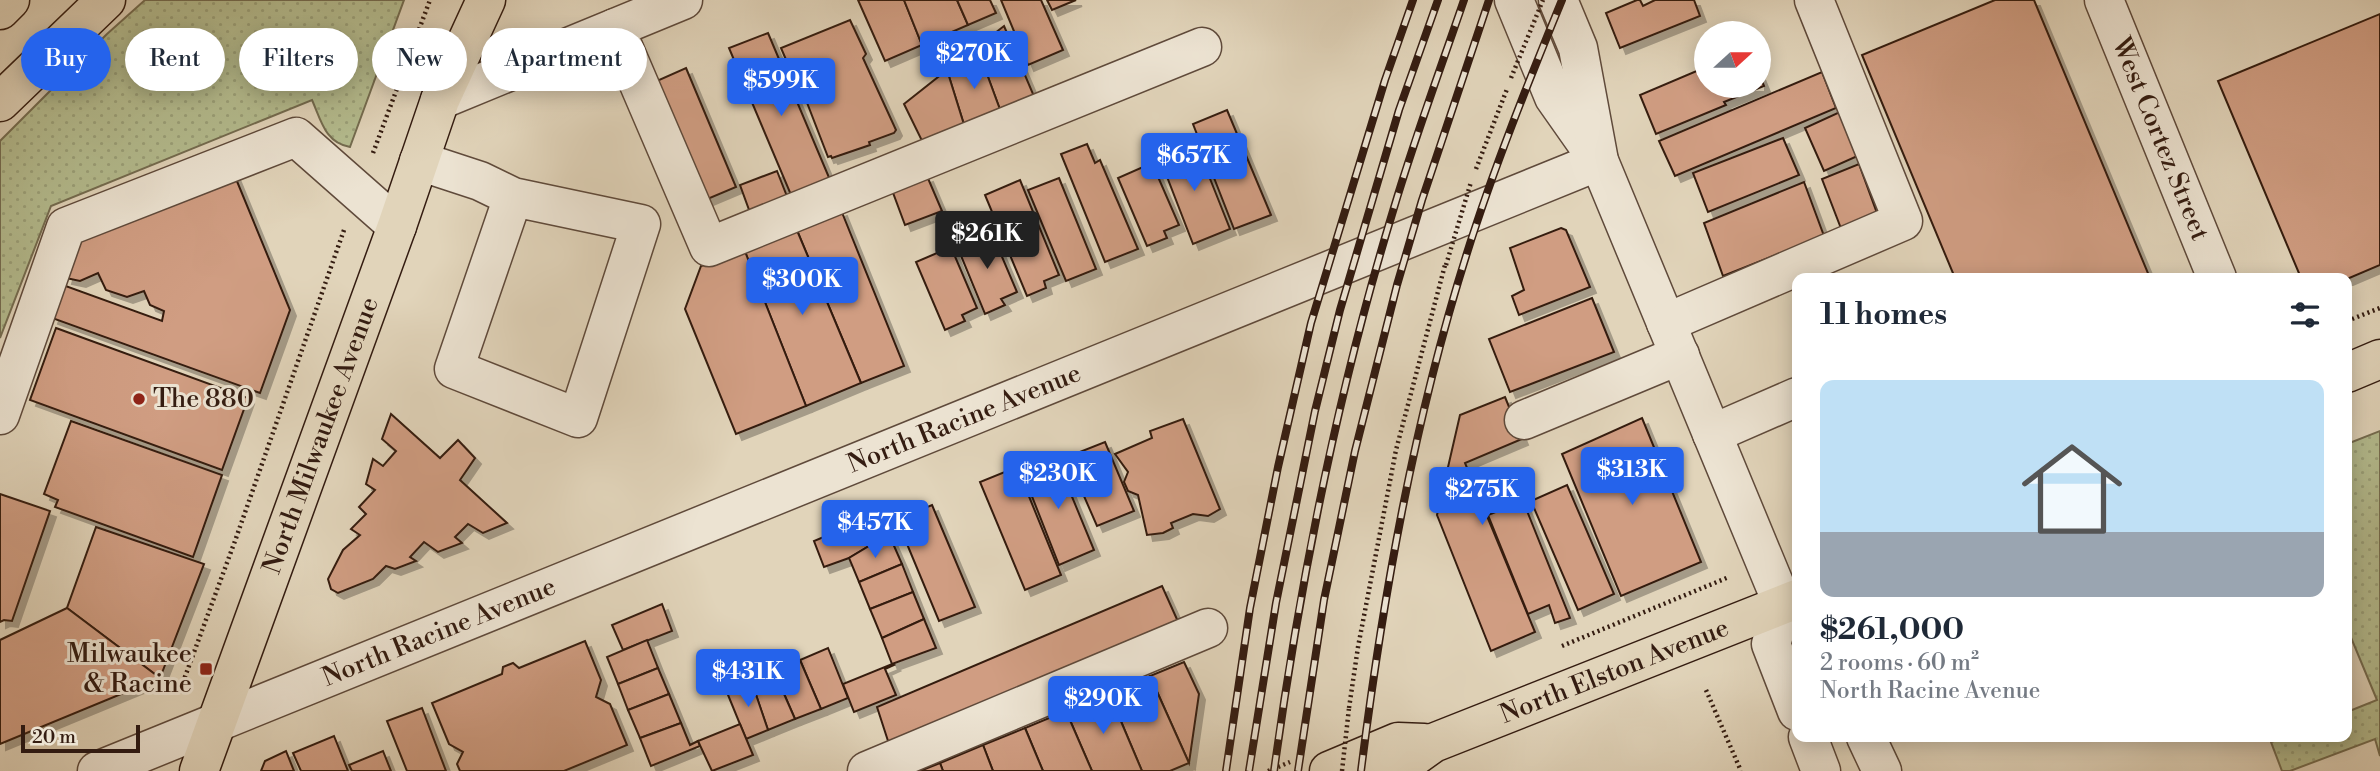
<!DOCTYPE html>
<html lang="en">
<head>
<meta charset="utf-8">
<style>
  :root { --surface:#fff; --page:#f2f2f3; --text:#1f2937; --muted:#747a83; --line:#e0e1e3; --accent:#2563eb }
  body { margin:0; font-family:"Libre Bodoni",serif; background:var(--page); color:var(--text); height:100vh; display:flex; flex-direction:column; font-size:26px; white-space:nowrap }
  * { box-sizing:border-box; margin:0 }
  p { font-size:23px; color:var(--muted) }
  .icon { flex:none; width:38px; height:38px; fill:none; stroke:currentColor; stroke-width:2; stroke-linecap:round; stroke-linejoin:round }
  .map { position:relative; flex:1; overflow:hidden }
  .drawer { position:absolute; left:1792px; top:273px; width:560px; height:469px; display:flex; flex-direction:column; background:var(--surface); border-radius:14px; box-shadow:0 4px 18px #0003 }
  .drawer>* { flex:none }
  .hud { position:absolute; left:21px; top:28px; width:665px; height:63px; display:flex; gap:14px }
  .needle { width:46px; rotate:69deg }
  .tools { position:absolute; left:1694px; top:21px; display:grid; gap:14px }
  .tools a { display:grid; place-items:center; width:77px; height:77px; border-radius:50%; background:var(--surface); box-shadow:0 4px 18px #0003; font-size:35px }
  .scale { position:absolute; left:21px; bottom:18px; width:119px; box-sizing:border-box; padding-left:7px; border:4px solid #341c11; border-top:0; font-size:19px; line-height:24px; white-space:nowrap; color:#341c11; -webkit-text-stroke:5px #ece3d2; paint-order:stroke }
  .price { position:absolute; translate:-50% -60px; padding:0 16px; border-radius:7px; background:var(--accent); color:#fff; font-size:23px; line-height:46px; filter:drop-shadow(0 2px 4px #0008) }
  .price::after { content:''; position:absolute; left:50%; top:42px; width:21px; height:16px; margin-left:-10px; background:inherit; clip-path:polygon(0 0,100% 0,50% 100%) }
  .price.current { background:#222; color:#fff }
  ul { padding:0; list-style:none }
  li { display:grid; align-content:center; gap:14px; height:371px; padding:0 28px }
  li+li { border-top:2px solid var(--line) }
  li span { display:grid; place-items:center; height:217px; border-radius:14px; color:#555 }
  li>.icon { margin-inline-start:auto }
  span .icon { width:126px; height:126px; fill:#fffc; stroke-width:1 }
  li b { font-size:30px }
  h2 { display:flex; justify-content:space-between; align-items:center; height:84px; padding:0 28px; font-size:30px }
  .pill { padding:0 24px; border-radius:32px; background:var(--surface); box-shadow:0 4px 18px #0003; font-size:24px; line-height:63px }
  .pill.current { background:var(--accent); color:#fff }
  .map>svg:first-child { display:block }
  .green { fill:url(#green-dots); stroke:#746c50; stroke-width:2 }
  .building { fill:#d09d82; stroke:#341c11; stroke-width:2; filter:url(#shadow) }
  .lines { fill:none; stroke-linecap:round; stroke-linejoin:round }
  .minor-casing { stroke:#5f4a3b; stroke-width:41 }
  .major-casing { stroke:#341c11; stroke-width:41 }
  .highway-casing { stroke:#341c11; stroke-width:41 }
  .path { stroke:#341c11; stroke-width:4.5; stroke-dasharray:2 3.5; stroke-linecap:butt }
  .minor { stroke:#ece3d2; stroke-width:38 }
  .major { stroke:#e1d4ba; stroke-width:38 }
  .highway { stroke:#e1d4ba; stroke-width:38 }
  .rail-casing { stroke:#341c11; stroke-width:8 }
  .rail { stroke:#ece3d2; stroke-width:5; stroke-dasharray:16; stroke-linecap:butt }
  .path-bridge { stroke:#341c11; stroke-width:4.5; stroke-dasharray:2 3.5; stroke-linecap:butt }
  .poi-dot { fill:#8f2418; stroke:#ece3d2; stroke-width:2.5 }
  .labels { text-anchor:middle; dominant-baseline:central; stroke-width:6; stroke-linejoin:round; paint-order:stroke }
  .street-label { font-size:26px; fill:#341c11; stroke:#ece3d2 }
  .poi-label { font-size:26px; fill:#341c11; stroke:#ece3d2; text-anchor:start }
</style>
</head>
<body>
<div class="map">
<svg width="2380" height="771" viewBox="0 0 2380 771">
  <defs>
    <pattern id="green-dots" width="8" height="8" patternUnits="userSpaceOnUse" patternTransform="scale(1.75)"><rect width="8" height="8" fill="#b4bc8f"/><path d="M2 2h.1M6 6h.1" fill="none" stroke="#9ba17a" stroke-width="1.8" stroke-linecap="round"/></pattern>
    <filter id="shadow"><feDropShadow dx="6" dy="6" stdDeviation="0" flood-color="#0004"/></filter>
  </defs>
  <rect width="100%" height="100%" fill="#e1d4ba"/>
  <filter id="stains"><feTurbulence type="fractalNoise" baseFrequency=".00286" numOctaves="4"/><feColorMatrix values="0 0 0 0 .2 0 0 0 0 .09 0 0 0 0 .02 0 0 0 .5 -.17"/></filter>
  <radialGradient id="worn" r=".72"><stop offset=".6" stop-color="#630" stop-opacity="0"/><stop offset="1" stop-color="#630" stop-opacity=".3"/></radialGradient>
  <!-- green -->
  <g class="green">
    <path d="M145 0H404L350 147C325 143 321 120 312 100L51 206 0 338V141L107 34Z"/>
    <path d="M2380 431V756L2375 739 2290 771H2282L2271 742 2286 737H2347V712L2377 700 2347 628V444Z"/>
  </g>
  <!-- building -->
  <g class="building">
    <path d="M858 0H904L922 45 885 61Z"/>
    <path d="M904 0H957L968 25 922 45Z"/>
    <path d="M957 0H990L996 13 968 25Z"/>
    <path d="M1001 0H1041L1063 50 1028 65Z"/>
    <path d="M1047 0H1076L1052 10Z"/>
    <path d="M1637 0H1640L1643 6 1655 0H1694L1700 16 1620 48 1606 13Z"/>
    <path d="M1995 0H2034L2150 278H1955L1862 55Z"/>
    <path d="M2380 14V265L2347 279 2301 278 2218 81Z"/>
    <path d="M850 20 866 54 863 58 896 130 894 133 869 142 870 145 832 158 831 156 828 157 799 82 796 83 781 48Z"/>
    <path d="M1004 26 1036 101 1002 115 977 47Z"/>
    <path d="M768 33 833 187 794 202 729 48Z"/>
    <path d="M977 47 1002 115 966 131 947 70Z"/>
    <path d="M1706 67V86H1759V74L1764 86 1724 102 1726 105 1656 134 1640 95Z"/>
    <path d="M686 68 736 187 698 203 650 84Z"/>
    <path d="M947 70 966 131 926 149 904 104Z"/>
    <path d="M1822 72 1836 108 1675 176 1659 141Z"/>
    <path d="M1227 110 1271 215 1234 229 1193 124Z"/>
    <path d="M1842 111 1862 154 1824 171 1805 128Z"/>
    <path d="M1783 138 1799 175 1708 212 1693 173Z"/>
    <path d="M1195 141 1230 229 1193 244 1159 156Z"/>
    <path d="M1087 144 1095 163 1100 160 1138 249 1105 262 1061 154Z"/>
    <path d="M1152 163 1179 225 1164 231 1167 238 1147 246 1118 178Z"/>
    <path d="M1859 164 1878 216 1842 231 1822 179Z"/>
    <path d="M777 171 790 204 752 218 740 185Z"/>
    <path d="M234 174 290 310 260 393 52 318 63 285 162 321 164 311 150 305 144 291 127 297 106 290 98 273 80 281 66 278 79 234Z"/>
    <path d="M927 176 942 211 905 225 892 190Z"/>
    <path d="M1059 178 1096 269 1066 281 1028 190Z"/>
    <path d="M1020 180 1059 275 1044 281 1046 288 1027 296 985 195Z"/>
    <path d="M1804 182 1824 236 1723 276 1704 223Z"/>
    <path d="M841 210 904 366 861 383 796 228Z"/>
    <path d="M796 228 861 383 806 406 744 249Z"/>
    <path d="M1561 228 1566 230 1590 287 1519 315 1512 296 1524 290 1510 248Z"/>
    <path d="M991 231 1017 292 1001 299 1005 305 985 314 957 246Z"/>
    <path d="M951 247 977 308 962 315 965 321 945 330 916 262Z"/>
    <path d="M744 249 806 406 736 434 685 309 701 266Z"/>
    <path d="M1592 298 1614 352 1510 392 1489 339Z"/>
    <path d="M56 328 248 398 222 470 30 400Z"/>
    <path d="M1505 397 1522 439 1465 463 1535 632 1491 651 1437 515 1460 415Z"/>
    <path d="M391 414 440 458 458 440 475 458 460 480 507 523 483 533 468 524 455 537 462 543 438 552 424 542 410 557 416 561 395 569 386 566 373 579 338 593 331 589 328 579 343 550 360 535 351 529 366 514 359 507 375 490 366 484 373 459 383 466 396 451 382 439Z"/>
    <path d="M1642 418 1701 562 1621 596 1562 454Z"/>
    <path d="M1183 419 1220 509 1208 516 1193 514 1171 523 1173 528 1163 533 1147 535 1138 495 1128 491 1124 482 1128 472 1115 454 1152 438 1150 431Z"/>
    <path d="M71 421 222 475 193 557 55 507 58 500 44 494Z"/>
    <path d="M1105 442 1134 511 1097 526 1067 457Z"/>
    <path d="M1056 458 1094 550 1059 565 1022 471Z"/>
    <path d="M1017 467 1061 575 1025 590 980 482Z"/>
    <path d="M1567 485 1614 594 1578 610 1531 501Z"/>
    <path d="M0 494 50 511 12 621 4 620 0 622Z"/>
    <path d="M1523 501 1570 618 1555 623 1549 605 1528 614 1488 515Z"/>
    <path d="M932 505 975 607 939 621 897 520Z"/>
    <path d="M864 520 874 543 849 558 824 567 814 541Z"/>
    <path d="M96 527 204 564 160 678 67 608Z"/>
    <path d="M891 539 902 564 859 582 849 558 874 543 875 546Z"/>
    <path d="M902 564 913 592 870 609 859 582Z"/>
    <path d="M1162 586 1180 626 889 744 877 707Z"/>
    <path d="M913 592 924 619 882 638 870 609Z"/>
    <path d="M662 604 672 631 623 650 612 625Z"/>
    <path d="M67 608 160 678 0 744V640Z"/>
    <path d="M924 619 936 648 892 664 882 638Z"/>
    <path d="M647 640 658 668 618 684 607 657Z"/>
    <path d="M585 641 601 680 596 697 610 704 627 745 564 771H460L457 764 463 752 449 744 432 703 502 674 503 667 513 663 519 668Z"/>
    <path d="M828 648 848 698 821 709 800 660Z"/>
    <path d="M800 660 821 709 795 719 774 671Z"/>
    <path d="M1184 662 1199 694 1189 763 1150 676Z"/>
    <path d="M892 664 894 665 885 669 896 695 854 712 843 684Z"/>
    <path d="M658 668 669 694 628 710 618 684Z"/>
    <path d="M774 671 795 719 768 730 751 680Z"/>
    <path d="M1150 676 1189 763 1170 771H1142L1109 693Z"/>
    <path d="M751 680 768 730 746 739 726 690Z"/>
    <path d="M1109 693 1142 771H1092L1066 711Z"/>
    <path d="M669 694 681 723 640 738 628 710Z"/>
    <path d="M422 708 446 771H407L387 721Z"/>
    <path d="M1066 711 1092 771H1043L1025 728Z"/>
    <path d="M681 723 690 745 698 741 700 746 651 766 640 738Z"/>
    <path d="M740 724 753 755 712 771 698 741Z"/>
    <path d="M1025 728 1043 771H993L983 745Z"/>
    <path d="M334 736 348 771H301L293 753Z"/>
    <path d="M983 745 993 771H943L940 763Z"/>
    <path d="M286 751 294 771H261L265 761Z"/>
    <path d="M383 751 391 771H352L349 765Z"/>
    <path d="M940 763 943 771H920Z"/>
  </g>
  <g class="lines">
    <!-- minor casing -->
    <g class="minor-casing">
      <g id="minor">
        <path d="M1514 0 1554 97 1592 151"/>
        <path d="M1558 0 1578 48 1599 161 1783 605 1797 615"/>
        <path id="s1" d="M2104 0 2217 278"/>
        <path d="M615 28 709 247 1202 47"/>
        <path d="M440 100 683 0"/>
        <path d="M419 161 480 181 513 197 641 224 578 418 454 369 513 197"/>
        <path d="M1666 323 1903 221 1814 0"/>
        <path d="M0 415 66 227 296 137 397 226"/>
        <path d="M1524 420 1680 355"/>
        <path d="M1712 434 1797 397"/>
        <path d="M1783 605 1771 644 1797 711"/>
        <path d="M1808 737 1821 771"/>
        <path d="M1866 737 1882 771"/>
        <path id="s2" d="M97 771 1599 161"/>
        <path d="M867 771 1208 628"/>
      </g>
    </g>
    <!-- major casing -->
    <g class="major-casing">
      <g id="major">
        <path d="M2347 373 2380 359"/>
        <path id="s3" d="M199 771 397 226 440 100 486 0"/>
        <path d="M1329 771 1398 742 1424 743"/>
        <path id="s4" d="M1394 771 1433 743 1797 599"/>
      </g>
    </g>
    <!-- highway casing -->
    <g class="highway-casing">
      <g id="highway">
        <path d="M0 10 10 0"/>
        <path d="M0 102 106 0"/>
      </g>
    </g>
    <!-- path -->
    <g class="path">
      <path d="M373 153 430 0"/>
      <path d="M1476 169 1507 89"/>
      <path d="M2347 321 2380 308"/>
      <path d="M1562 646 1729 577"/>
      <path d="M165 683 181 689"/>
      <path d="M1706 690 1741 771"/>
      <path d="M179 693 235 541 344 230"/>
      <path d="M1349 708 1358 647 1396 450 1445 265"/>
      <path d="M1268 771 1290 762"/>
    </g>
    <!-- minor -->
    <use href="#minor" class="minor"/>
    <!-- major -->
    <use href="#major" class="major"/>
    <!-- highway -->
    <use href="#highway" class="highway"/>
    <!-- rail casing -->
    <g class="rail-casing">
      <g id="rail">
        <path d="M1226 771 1250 608 1278 467 1311 323 1385 80 1413 0"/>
        <path d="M1249 771 1276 603 1315 411 1340 310 1399 110 1438 0"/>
        <path d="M1274 771C1300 582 1337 394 1393 211 1414 140 1440 70 1464 0"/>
        <path d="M1298 771 1324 600 1355 451 1397 285 1422 200 1489 0"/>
        <path d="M1361 771C1383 596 1414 421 1467 253 1494 167 1528 83 1562 0"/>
      </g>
    </g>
    <!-- rail -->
    <use href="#rail" class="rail"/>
    <!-- path-bridge -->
    <g class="path-bridge">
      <path d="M1511 78 1543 0"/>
      <path d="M1446 265 1471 182"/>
      <path d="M1342 771 1349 708"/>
    </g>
  </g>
  <!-- markers -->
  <g class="poi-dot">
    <circle cx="139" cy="399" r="7"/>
    <rect x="199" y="662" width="14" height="14" rx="3.5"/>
  </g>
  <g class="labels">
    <!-- street labels -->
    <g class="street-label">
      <text stroke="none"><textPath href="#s1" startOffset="150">West Cortez Street</textPath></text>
      <text stroke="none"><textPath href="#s2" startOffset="936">North Racine Avenue</textPath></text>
      <text stroke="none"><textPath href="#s3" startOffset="357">North Milwaukee Avenue</textPath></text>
      <text stroke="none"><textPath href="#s2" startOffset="369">North Racine Avenue</textPath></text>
      <text stroke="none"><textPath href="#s4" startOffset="243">North Elston Avenue</textPath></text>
    </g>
    <!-- poi labels -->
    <g class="poi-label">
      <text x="153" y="399">The 880</text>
      <text x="192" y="654" text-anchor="end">Milwaukee<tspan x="192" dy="30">&amp; Racine</tspan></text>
    </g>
  </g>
  <rect width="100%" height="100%" filter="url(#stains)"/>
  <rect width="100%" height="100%" fill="url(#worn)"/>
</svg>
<div class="tools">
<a><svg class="needle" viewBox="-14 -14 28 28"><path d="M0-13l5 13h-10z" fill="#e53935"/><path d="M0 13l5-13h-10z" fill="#747a83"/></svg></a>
</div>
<div class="scale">20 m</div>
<b class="price" style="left:974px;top:91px">$270K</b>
<b class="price" style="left:781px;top:118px">$599K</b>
<b class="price" style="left:1194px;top:193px">$657K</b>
<b class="price current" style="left:987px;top:271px">$261K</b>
<b class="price" style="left:802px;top:317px">$300K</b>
<b class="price" style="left:1632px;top:507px">$313K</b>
<b class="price" style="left:1058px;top:511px">$230K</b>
<b class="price" style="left:1482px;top:527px">$275K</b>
<b class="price" style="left:875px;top:560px">$457K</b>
<b class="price" style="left:748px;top:709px">$431K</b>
<b class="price" style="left:1103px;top:736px">$290K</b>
<div class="hud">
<a class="pill current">Buy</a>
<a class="pill">Rent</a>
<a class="pill">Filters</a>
<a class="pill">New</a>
<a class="pill">Apartment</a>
</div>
<section class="drawer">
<h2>11 homes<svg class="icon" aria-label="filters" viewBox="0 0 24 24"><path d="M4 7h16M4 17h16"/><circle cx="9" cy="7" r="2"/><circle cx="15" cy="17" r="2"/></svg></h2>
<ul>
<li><span style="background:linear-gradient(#bfe0f5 70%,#9aa5b1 0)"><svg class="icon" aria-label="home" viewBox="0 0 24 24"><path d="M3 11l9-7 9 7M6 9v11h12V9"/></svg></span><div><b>$261,000</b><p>2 rooms · 60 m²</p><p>North Racine Avenue</p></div></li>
</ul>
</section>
</div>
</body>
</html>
